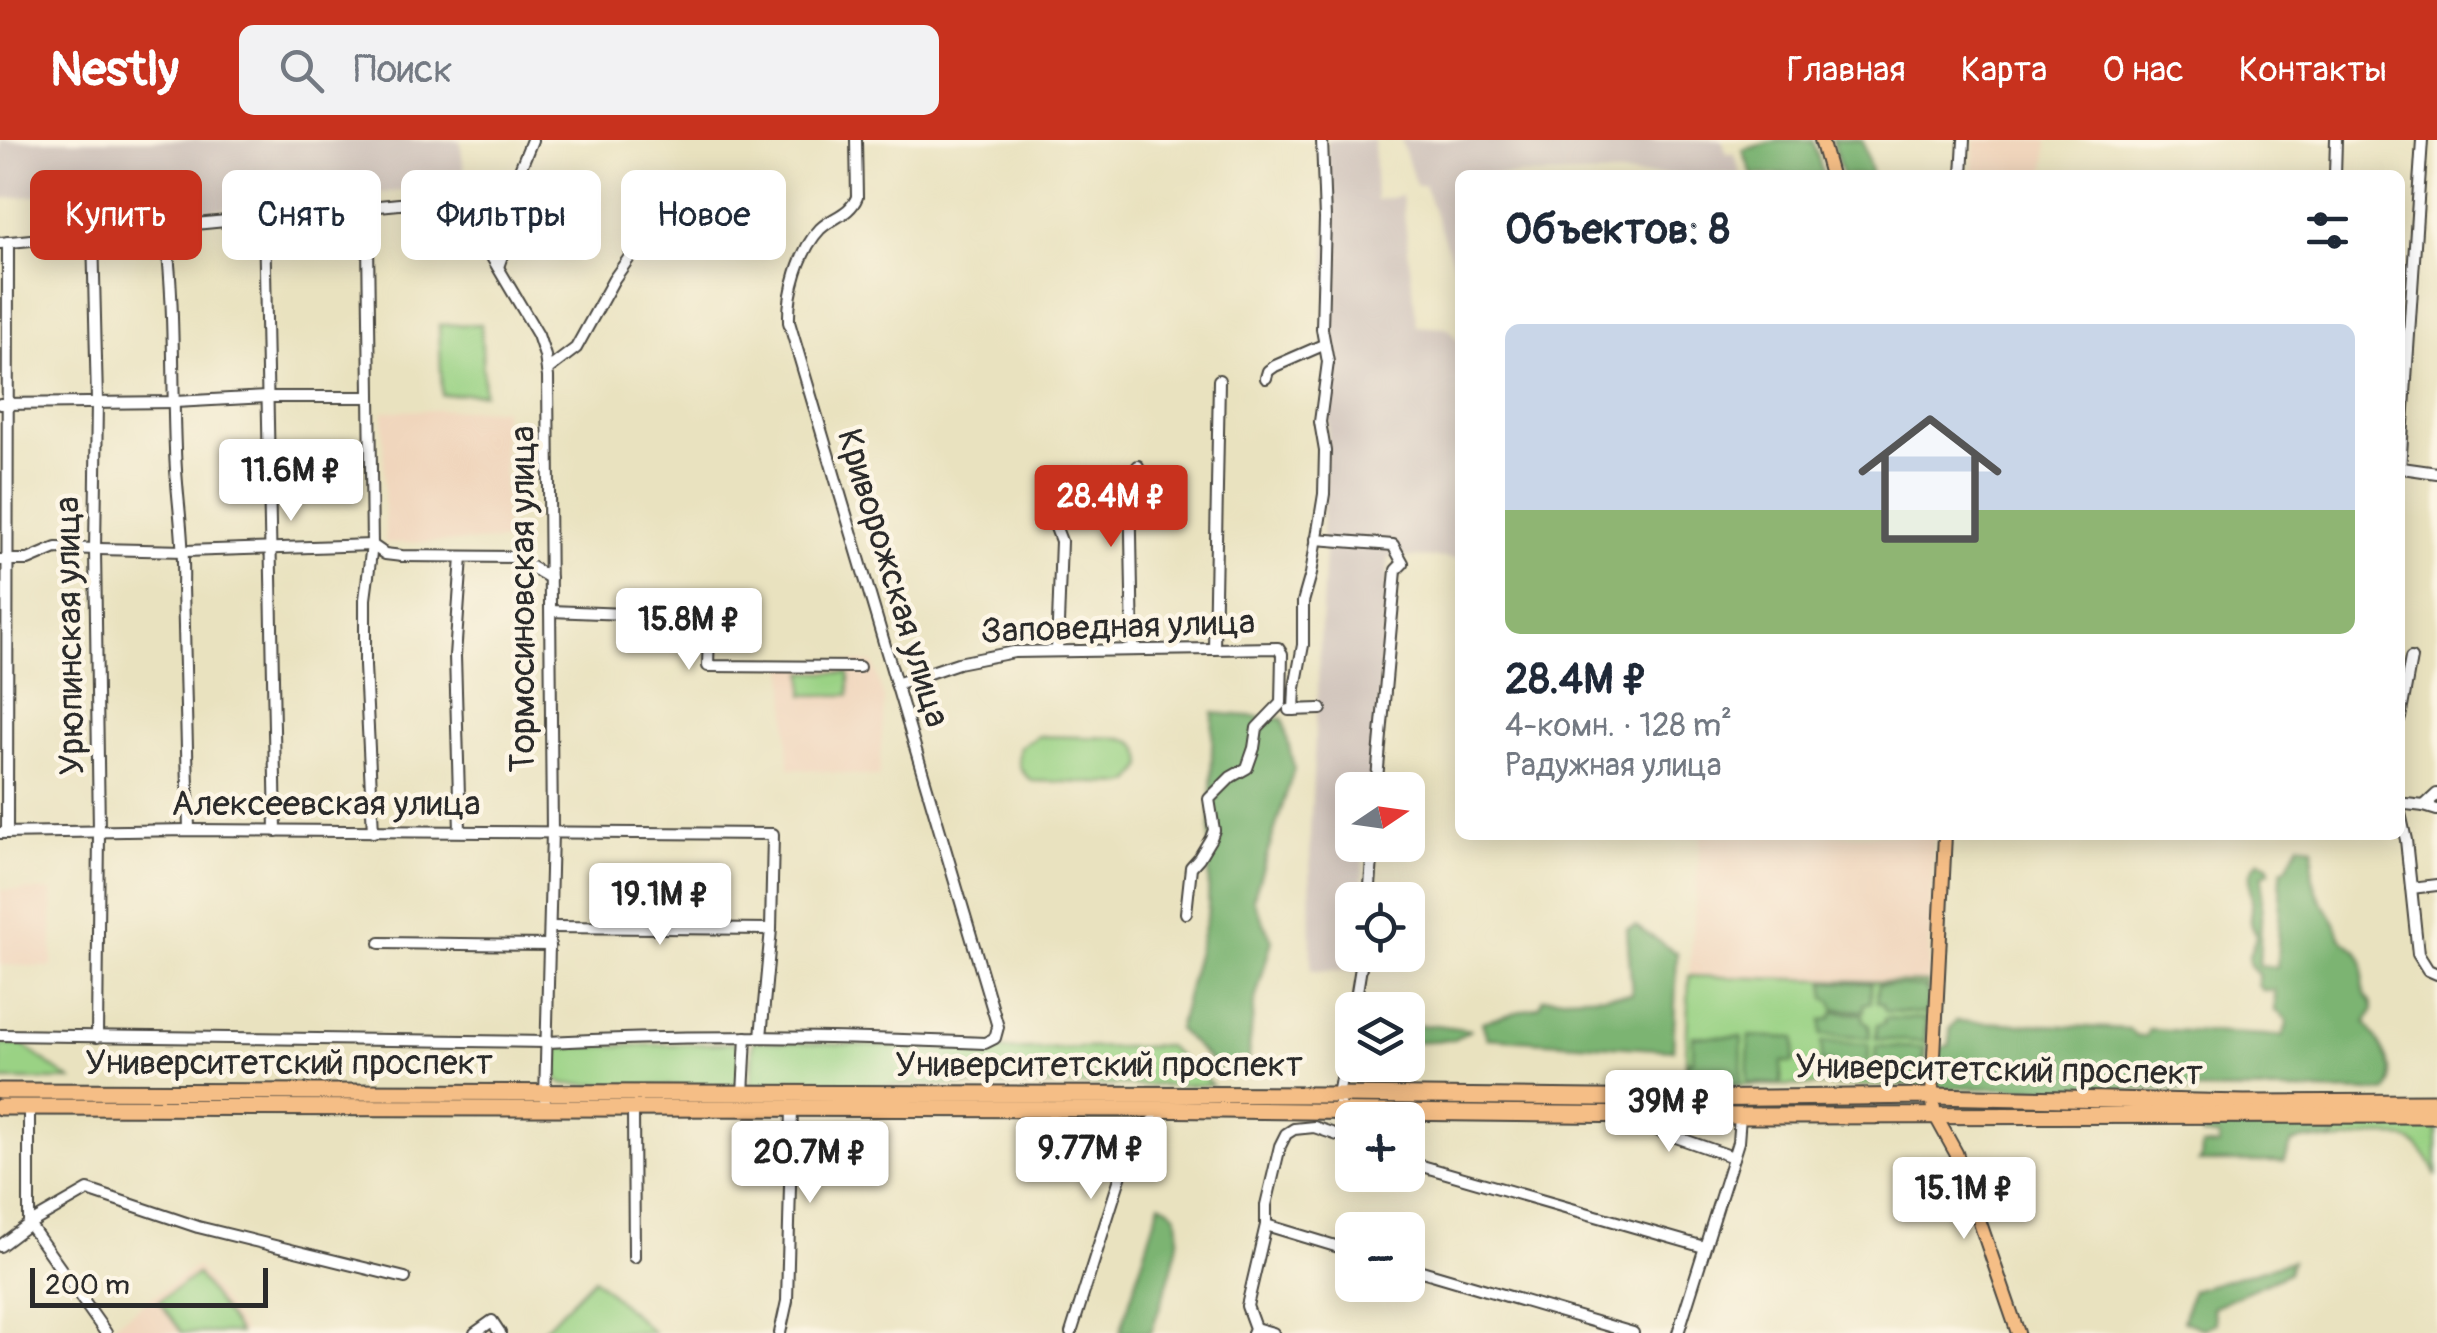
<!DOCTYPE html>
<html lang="ru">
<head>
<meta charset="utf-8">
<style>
  :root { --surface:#fff; --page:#f2f2f3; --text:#1f2937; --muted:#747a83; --accent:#c8321e }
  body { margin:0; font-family:Pangolin,sans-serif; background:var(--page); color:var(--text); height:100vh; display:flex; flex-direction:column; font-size:38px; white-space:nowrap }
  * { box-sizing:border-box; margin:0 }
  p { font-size:32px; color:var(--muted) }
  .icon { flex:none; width:55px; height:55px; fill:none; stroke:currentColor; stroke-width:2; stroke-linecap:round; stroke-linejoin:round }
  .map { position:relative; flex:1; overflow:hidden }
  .side { position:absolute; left:1455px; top:30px; width:950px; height:670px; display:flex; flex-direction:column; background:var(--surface); border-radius:15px; box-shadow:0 5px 25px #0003 }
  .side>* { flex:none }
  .hud { position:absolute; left:30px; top:30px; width:950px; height:90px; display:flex; gap:20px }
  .needle { width:65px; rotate:77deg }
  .controls { position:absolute; left:1335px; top:632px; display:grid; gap:20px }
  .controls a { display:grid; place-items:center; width:90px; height:90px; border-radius:15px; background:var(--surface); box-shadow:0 5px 25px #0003; font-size:50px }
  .scale { position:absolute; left:30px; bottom:25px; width:238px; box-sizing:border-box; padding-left:10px; border:5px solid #2b2b2b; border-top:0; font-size:28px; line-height:35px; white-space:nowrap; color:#2b2b2b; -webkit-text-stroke:8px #fcf5e5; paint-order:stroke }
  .price { position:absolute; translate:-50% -85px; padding:0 22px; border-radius:10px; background:#fff; color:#222; font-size:32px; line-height:65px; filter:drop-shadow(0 2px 5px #0008) }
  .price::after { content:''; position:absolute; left:50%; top:60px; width:30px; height:22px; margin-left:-15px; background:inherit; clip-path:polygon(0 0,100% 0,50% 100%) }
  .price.on { background:var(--accent); color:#fff }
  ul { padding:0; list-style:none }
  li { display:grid; align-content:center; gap:20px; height:530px; padding:0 50px }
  li span { display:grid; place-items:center; height:310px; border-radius:15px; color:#555 }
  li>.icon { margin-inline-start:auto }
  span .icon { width:180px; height:180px; fill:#fffc; stroke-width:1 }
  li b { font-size:42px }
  h2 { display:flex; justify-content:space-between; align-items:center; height:120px; padding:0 50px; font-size:42px }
  .tag { padding:0 35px; border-radius:15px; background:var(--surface); box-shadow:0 5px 25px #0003; font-size:35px; line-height:90px }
  .tag.on { background:var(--accent); color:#fff }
  header { display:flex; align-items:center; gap:60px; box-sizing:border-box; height:140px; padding:0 50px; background:var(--accent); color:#fff }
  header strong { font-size:48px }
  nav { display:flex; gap:55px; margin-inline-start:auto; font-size:35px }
  .search { width:700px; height:90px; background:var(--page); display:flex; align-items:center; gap:25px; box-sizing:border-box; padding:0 35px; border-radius:15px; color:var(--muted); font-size:38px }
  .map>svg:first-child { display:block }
  .built { fill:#f0d5bc }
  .industrial { fill:#cec1b9 }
  .green { fill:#9ad284; stroke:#627e58; stroke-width:2.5 }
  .forest { fill:#7bb472; stroke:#53704e; stroke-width:2.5 }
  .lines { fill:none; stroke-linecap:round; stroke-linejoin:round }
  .minor-casing { stroke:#484641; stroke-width:14 }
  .major-casing { stroke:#484641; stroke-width:16 }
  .highway-casing { stroke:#484641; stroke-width:19 }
  .minor { stroke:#fff; stroke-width:10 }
  .major { stroke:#f5be86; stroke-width:12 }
  .highway { stroke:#f5be86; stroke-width:15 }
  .labels { text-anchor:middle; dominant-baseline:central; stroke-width:9; stroke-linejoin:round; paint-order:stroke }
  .street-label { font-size:35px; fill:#2b2b2b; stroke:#fcf5e5 }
</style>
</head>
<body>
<header>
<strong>Nestly</strong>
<div class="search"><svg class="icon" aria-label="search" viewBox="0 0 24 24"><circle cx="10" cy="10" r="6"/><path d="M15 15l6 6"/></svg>Поиск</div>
<nav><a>Главная</a><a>Карта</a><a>О нас</a><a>Контакты</a></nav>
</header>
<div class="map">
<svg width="2437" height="1193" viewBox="0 0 2437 1193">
  <rect width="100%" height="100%" fill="#fcf5e5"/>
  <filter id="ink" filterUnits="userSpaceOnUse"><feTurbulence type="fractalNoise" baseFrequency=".01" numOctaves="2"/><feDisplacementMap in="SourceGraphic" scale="20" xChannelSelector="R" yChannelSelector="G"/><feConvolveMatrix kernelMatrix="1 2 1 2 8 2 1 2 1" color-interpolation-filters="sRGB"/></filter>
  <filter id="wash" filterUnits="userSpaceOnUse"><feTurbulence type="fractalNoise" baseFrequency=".0048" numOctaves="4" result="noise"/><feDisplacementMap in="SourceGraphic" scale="40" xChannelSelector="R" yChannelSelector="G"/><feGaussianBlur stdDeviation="2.25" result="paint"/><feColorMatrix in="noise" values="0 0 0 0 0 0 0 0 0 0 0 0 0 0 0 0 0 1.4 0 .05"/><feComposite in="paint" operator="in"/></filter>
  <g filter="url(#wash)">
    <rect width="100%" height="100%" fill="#e9e2bf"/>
    <!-- built -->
    <g class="built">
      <path d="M1975 0H2047L2045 35H1973Z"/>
      <path d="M503 269 505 401 385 403 383 271Z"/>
      <path d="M785 522 873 523 884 559 879 637 789 628Z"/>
      <path d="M1701 695H1934L1928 843 1689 836Z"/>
      <path d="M0 750 52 751V827L0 825Z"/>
      <path d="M197 1126 245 1193H118L113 1185Z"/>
    </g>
    <!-- industrial -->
    <g class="industrial">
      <path d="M0 0H460L466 44 280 64 106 78 101 50 0 59Z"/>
      <path d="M1327 0H1374L1376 60 1402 56 1417 186 1447 188 1460 203V418L1389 417 1378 581 1371 650H1352V705H1364L1361 760H1352V815H1359L1358 831H1311L1310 691 1325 411 1322 392 1331 230 1326 197Z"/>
      <path d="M1401 0H1722L1727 14 1734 13 1741 35H1460V142L1424 45 1416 46Z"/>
    </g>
    <!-- green -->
    <g class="green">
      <path d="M481 184 484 253 442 255 439 185Z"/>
      <path d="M804 532 849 533V555H804Z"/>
      <path d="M1038 596 1122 598C1137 601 1143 611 1143 626L1132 641 1125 644 1032 641C1020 632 1016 622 1020 607Z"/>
      <path d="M1689 836 1928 843 1926 946 1685 945Z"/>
      <path d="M753 901 987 910 1167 906 1212 945 751 946Z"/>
      <path d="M742 903 740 947 562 944 557 938V911L561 907Z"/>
      <path d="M0 904 22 905 71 940H0Z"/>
      <path d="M2430 982 2437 984V1037C2416 981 2382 997 2332 1001L2336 995 2337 984Z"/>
      <path d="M197 1134 239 1193H182L159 1161Z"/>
      <path d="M594 1138 654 1193 541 1192Z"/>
    </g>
    <!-- forest -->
    <g class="forest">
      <path d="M1778 0H1813L1823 35H1752L1743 10Z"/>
      <path d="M1832 0H1862L1872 35H1842Z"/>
      <path d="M1213 573 1283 579 1294 629 1253 759 1272 800 1254 864 1247 928 1219 929 1178 889 1208 771Z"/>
      <path d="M2299 703 2313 707C2315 717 2310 728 2313 738 2316 755 2326 767 2334 781 2337 785 2337 791 2340 796 2345 805 2357 807 2361 818 2368 833 2357 851 2371 861L2373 869 2366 883C2379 902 2399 928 2387 952L1939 948 1935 940 1936 909 1950 906V888L1956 881 2129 889 2136 897 2146 896 2149 889 2283 896 2288 882 2281 874 2275 871V850H2262L2258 845V834C2238 819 2256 809 2256 793 2246 780 2254 775 2252 760 2250 744 2246 731 2260 720L2269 726V732L2263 735 2259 826 2277 827 2281 735 2282 730 2288 726Z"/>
      <path d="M1636 786 1677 813 1673 910 1487 898 1482 882 1539 866 1543 858 1632 854 1627 789Z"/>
      <path d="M1825 842 1871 843V862L1864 864V871L1834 869 1832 862 1825 858Z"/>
      <path d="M1878 844 1925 847 1929 856 1926 874 1885 871 1883 864 1877 862Z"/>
      <path d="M1834 872 1863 874 1864 881 1869 885 1870 898 1821 895 1822 880 1830 879Z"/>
      <path d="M1885 878 1926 879 1925 902 1876 899 1877 885 1884 884Z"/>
      <path d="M1437 885 1470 890 1454 900 1408 902V886Z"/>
      <path d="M1693 896 1742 897 1741 944 1687 943 1688 921H1693Z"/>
      <path d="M1749 896 1795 898 1794 922H1782L1781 944 1747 943Z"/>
      <path d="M1822 902 1869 904 1868 938 1846 937 1845 943H1831L1832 923 1821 922Z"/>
      <path d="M1876 906 1924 908 1921 941 1917 944 1874 941Z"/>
      <path d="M1354 925H1396L1403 941H1351Z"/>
      <path d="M2238 980 2252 985 2263 982 2284 986 2292 982 2337 984 2336 995 2332 1001 2306 999 2292 1003 2284 1022H2199L2201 1020 2202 1006H2219V996H2202L2207 982Z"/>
      <path d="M1160 1063C1168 1067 1175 1070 1178 1080 1184 1104 1159 1167 1151 1193H1120Z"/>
      <path d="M2291 1121 2288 1133 2212 1167 2216 1183 2203 1189 2183 1181 2192 1150Z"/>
    </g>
  </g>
  <g filter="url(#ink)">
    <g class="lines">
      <!-- minor casing -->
      <g class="minor-casing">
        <g id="minor">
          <path d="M1962 35 1964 0"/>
          <path d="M2335 35 2336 0"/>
          <path d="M363 68 368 103 372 405 365 459V526L373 692"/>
          <path d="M264 78 276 691"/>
          <path d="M165 87C175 161 172 235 175 309 176 356 185 398 183 446L189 690"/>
          <path d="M93 94 97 261 95 410 99 691 97 897"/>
          <path d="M0 103 430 61 447 64 459 72 490 114 538 195 545 216 548 237 552 692 545 959"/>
          <path d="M498 127 506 104 516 39 532 0"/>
          <path d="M547 230 576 208 614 139 629 118 652 57"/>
          <path d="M1266 238 1268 231 1275 226 1323 205"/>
          <path d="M0 264 175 262 267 257H368"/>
          <path d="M2402 328 2437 333"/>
          <path d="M2400 329 2422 0"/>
          <path d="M1056 388 1061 401 1057 511"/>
          <path d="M1316 399 1393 405 1403 423 1396 430 1376 650"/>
          <path d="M0 420H28L56 408 185 411 372 405 385 414 402 416 514 417 550 438"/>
          <path d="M551 471 698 477 709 492 708 526 859 527"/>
          <path d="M1214 509 1219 240"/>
          <path d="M1133 510 1130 337 1138 326"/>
          <path d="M896 544 958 523 1014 512 1278 508 1282 514 1281 563 1257 588 1254 608 1247 628 1231 637 1209 659 1214 690 1211 698 1199 718 1191 727 1186 773"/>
          <path d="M1289 570 1321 569"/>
          <path d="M1294 570 1295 548 1303 505V462L1311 434 1324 354 1325 311 1320 282 1328 222 1322 189 1325 79 1322 0"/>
          <path d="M2400 578 2411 518"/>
          <path d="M2437 654 2424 666 2437 670"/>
          <path d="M2400 666 2406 664 2424 666"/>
          <path d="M2400 673 2406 700 2418 814 2428 830 2437 834"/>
          <path d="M460 691 455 516 462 417"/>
          <path d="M0 693 189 690 773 694 771 789 761 897"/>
          <path d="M7 693 8 102"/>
          <path d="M2411 748 2437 745"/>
          <path d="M1369 760 1373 705"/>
          <path d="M550 787 771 789"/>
          <path d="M380 803 550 805"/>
          <path d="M1354 870 1363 815"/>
          <path d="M0 895 547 902C693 894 839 897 985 903L995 898 998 887 789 182C788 153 799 111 820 89 832 77 850 75 857 57L856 0"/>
          <path d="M743 954 746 897"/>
          <path d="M29 967V1084L106 1193"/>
          <path d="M633 969 634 1117"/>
          <path d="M1651 975 1653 989 1733 1017"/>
          <path d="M1344 997 1338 955 1352 878"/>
          <path d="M1408 1022 1704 1107"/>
          <path d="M1266 1085 1352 1111"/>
          <path d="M0 1106 29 1084 88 1050 198 1087 405 1138"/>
          <path d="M1408 1127 1633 1193"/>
          <path d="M1255 1188 1273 1193"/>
          <path d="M475 1193 492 1181 500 1193"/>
          <path d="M780 1193 787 1161 792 969"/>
          <path d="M1071 1193 1131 1003 1145 986 1167 970"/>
          <path d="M1253 1193 1255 1188 1247 1166 1266 1085V1065L1280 1006 1286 994 1294 989 1314 987 1352 1000"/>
          <path d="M1678 1193 1738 1002 1740 976"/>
        </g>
      </g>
      <!-- major casing -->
      <g class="major-casing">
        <g id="major">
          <path d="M1821 0 1831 35"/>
          <path d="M1945 695 1932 956 1935 975 1956 1013 2018 1193"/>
        </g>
      </g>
      <!-- highway casing -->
      <g class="highway-casing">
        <g id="highway">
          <path d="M0 951 1338 955 1677 959 1932 956 2244 963 2437 962"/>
          <path d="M0 967 1132 969 1740 976 2437 975"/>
        </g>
      </g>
      <!-- minor -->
      <use href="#minor" class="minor"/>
      <!-- major -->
      <use href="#major" class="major"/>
      <!-- highway -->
      <use href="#highway" class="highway"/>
    </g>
  </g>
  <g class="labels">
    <!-- street labels -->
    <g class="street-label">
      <text transform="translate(893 438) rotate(73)">Криворожская улица</text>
      <text transform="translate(523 459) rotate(-90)">Тормосиновская улица</text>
      <text transform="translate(1118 487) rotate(-2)">Заповедная улица</text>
      <text transform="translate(70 496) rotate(-91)">Урюпинская улица</text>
      <text x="326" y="664">Алексеевская улица</text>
      <text x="289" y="923">Университетский проспект</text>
      <text x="1099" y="925">Университетский проспект</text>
      <text transform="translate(1999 930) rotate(1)">Университетский проспект</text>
    </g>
  </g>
</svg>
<div class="controls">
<a><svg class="needle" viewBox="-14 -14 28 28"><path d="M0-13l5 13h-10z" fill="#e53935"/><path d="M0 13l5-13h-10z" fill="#747a83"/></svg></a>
<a><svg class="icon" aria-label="locate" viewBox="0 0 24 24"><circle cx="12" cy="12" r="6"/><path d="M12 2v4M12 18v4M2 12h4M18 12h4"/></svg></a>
<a><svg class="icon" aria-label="layers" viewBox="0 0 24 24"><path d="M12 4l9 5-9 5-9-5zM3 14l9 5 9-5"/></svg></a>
<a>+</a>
<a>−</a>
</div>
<div class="scale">200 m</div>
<b class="price" style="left:291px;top:384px">11.6M ₽</b>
<b class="price on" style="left:1111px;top:410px">28.4M ₽</b>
<b class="price" style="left:689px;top:533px">15.8M ₽</b>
<b class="price" style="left:660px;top:808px">19.1M ₽</b>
<b class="price" style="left:1669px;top:1015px">39M ₽</b>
<b class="price" style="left:1091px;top:1062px">9.77M ₽</b>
<b class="price" style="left:810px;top:1066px">20.7M ₽</b>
<b class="price" style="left:1964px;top:1102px">15.1M ₽</b>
<div class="hud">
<a class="tag on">Купить</a>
<a class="tag">Снять</a>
<a class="tag">Фильтры</a>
<a class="tag">Новое</a>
</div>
<section class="side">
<h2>Объектов: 8<svg class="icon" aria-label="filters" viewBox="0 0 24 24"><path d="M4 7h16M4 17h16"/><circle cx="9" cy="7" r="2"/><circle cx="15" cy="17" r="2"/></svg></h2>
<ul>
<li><span style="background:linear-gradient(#c9d6e8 60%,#8fb573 0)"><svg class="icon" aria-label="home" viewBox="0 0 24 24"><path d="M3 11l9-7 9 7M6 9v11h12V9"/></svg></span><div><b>28.4M ₽</b><p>4-комн. · 128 m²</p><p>Радужная улица</p></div></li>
</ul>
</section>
</div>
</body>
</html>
